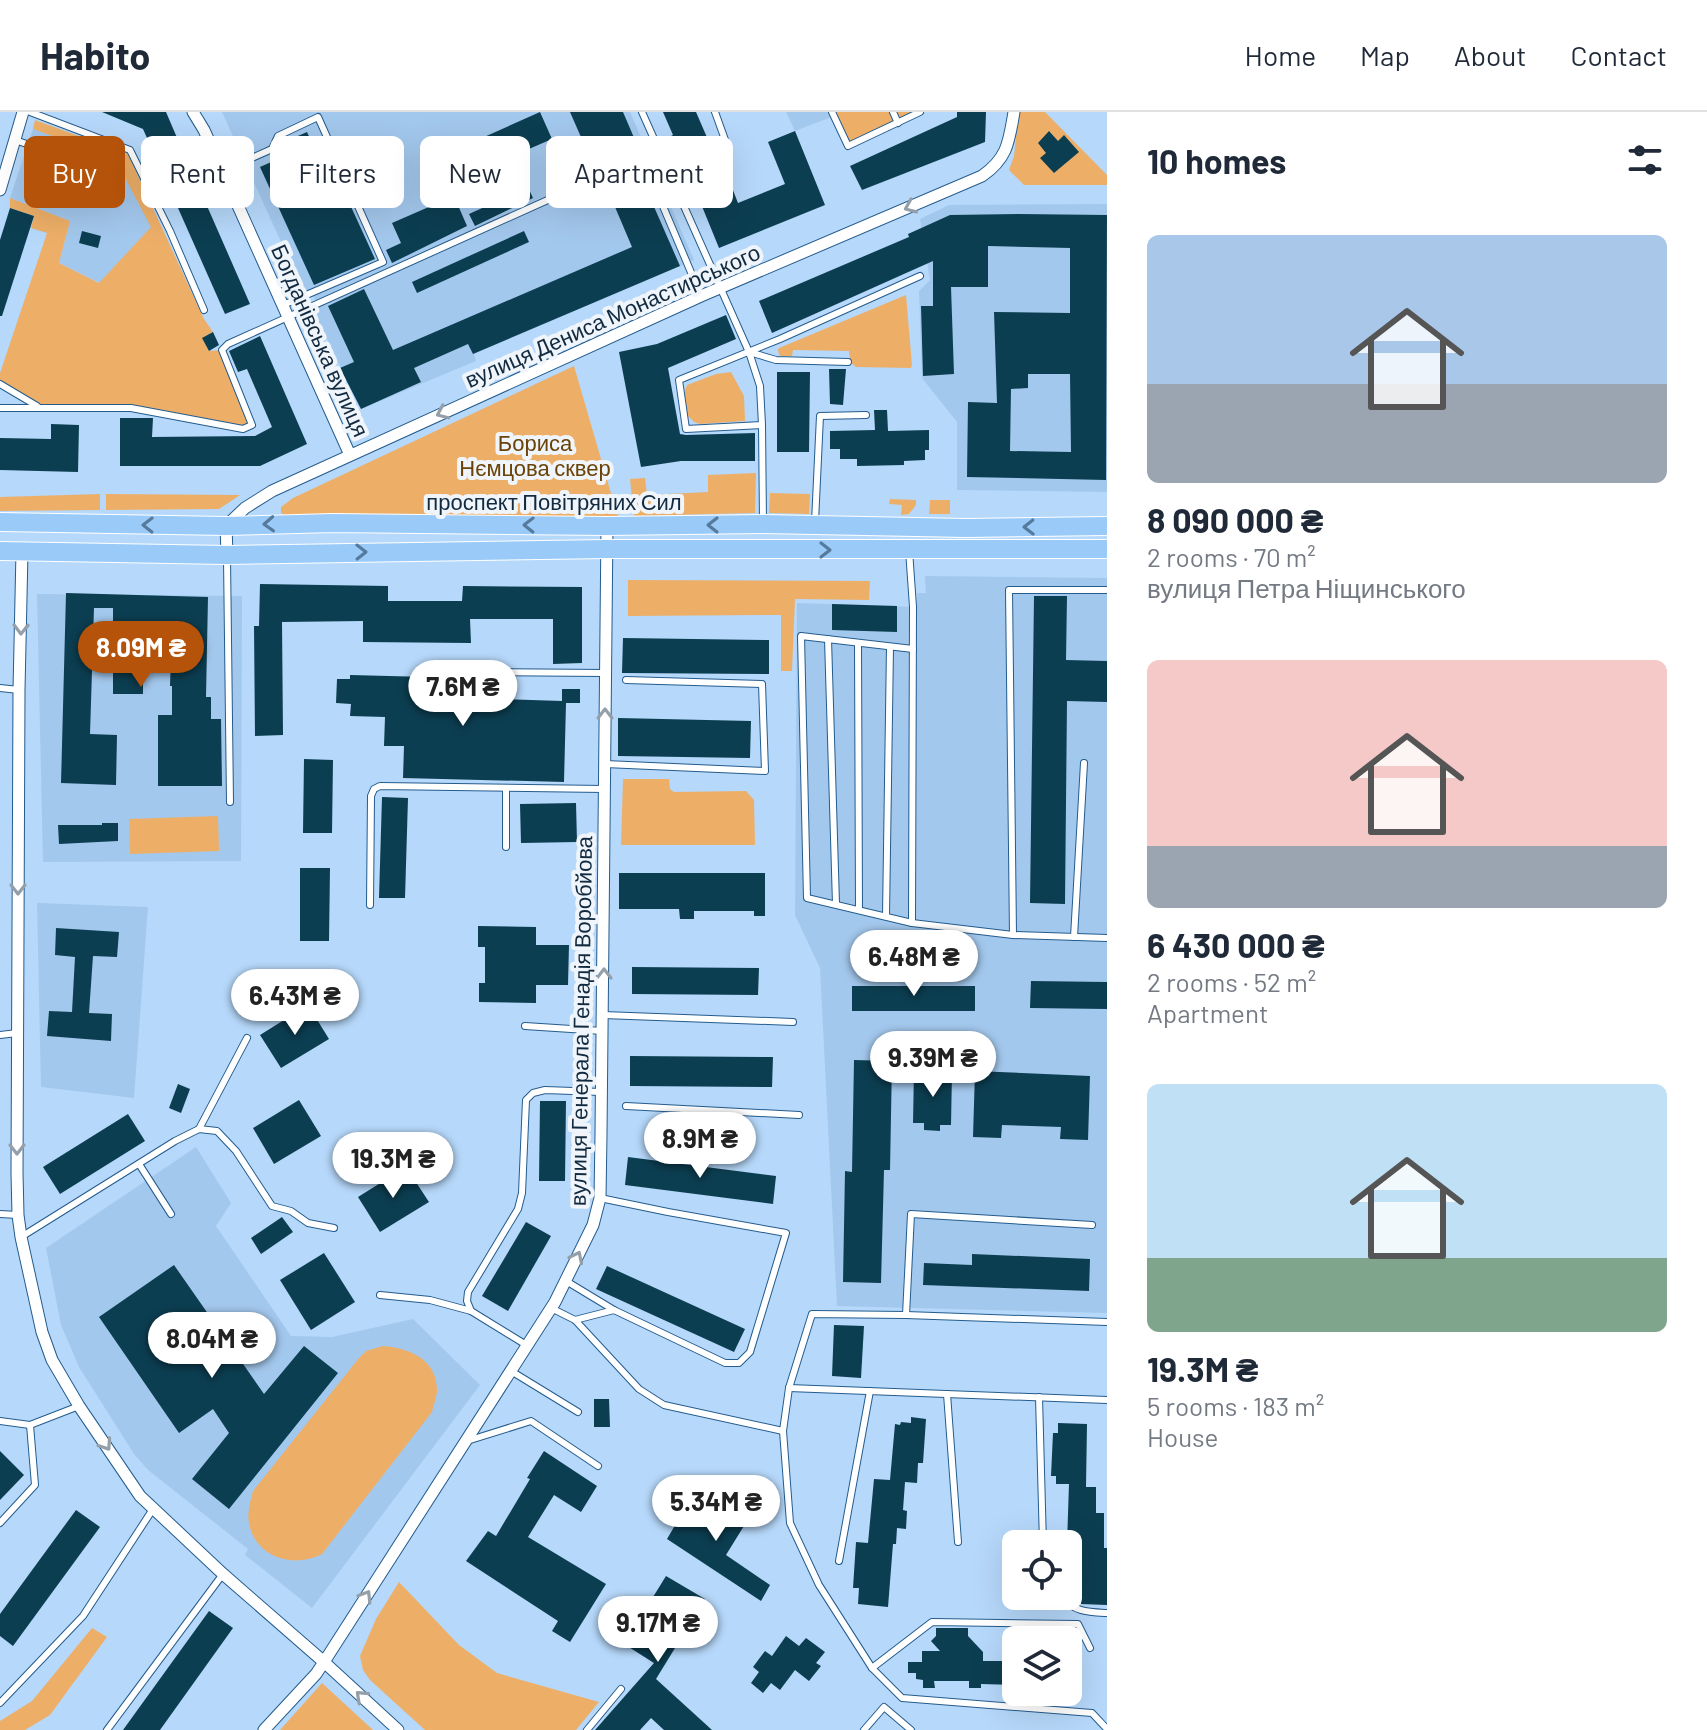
<!DOCTYPE html>
<html lang="en">
<head>
<meta charset="utf-8">
<style>
  :root { --surface:#fff; --page:#f6f6f7; --text:#1f2937; --muted:#747a83; --line:#e0e1e3; --accent:#b45309 }
  body { margin:0; font-family:Barlow,sans-serif; background:var(--page); color:var(--text); height:100vh; display:flex; flex-direction:column; font-size:30px; white-space:nowrap }
  * { box-sizing:border-box; margin:0 }
  p { font-size:26px; color:var(--muted) }
  .icon { flex:none; width:44px; height:44px; fill:none; stroke:currentColor; stroke-width:2; stroke-linecap:round; stroke-linejoin:round }
  .map { position:relative; flex:1; overflow:hidden }
  .side { display:flex; flex-direction:column; background:var(--surface); width:600px }
  .side>* { flex:none }
  .top-card { position:absolute; left:24px; top:24px; width:760px; height:72px; display:flex; gap:16px }
  .buttons { position:absolute; left:1002px; top:1418px; display:grid; gap:16px }
  .buttons a { display:grid; place-items:center; width:80px; height:80px; border-radius:12px; background:var(--surface); box-shadow:0 8px 32px #0002; font-size:40px }
  .price { position:absolute; translate:-50% -68px; padding:0 18px; border-radius:28px; background:#fff; color:#222; font-size:26px; line-height:52px; filter:drop-shadow(0 2px 4px #0008) }
  .price::after { content:''; position:absolute; left:50%; top:48px; width:24px; height:18px; margin-left:-12px; background:inherit; clip-path:polygon(0 0,100% 0,50% 100%) }
  .price.current { background:var(--accent); color:#fff }
  ul { padding:0; list-style:none }
  li { display:grid; align-content:center; gap:16px; height:424px; padding:0 40px }
  li span { display:grid; place-items:center; height:248px; border-radius:12px; color:#555 }
  li>.icon { margin-inline-start:auto }
  span .icon { width:144px; height:144px; fill:#fffc; stroke-width:1 }
  li b { font-size:34px }
  h2 { display:flex; justify-content:space-between; align-items:center; height:96px; padding:0 40px; font-size:34px }
  .pill { padding:0 28px; border-radius:12px; background:var(--surface); box-shadow:0 8px 32px #0002; font-size:28px; line-height:72px }
  .pill.current { background:var(--accent); color:#fff }
  header { display:flex; align-items:center; gap:48px; box-sizing:border-box; height:112px; padding:0 40px; background:var(--surface); border-bottom:2px solid var(--line) }
  header strong { font-size:38px }
  nav { display:flex; gap:44px; margin-inline-start:auto; font-size:28px }
  main { display:flex; flex:1; min-height:0 }
  .map>svg:first-child { display:block }
  .built { fill:#a3c8ed }
  .green { fill:#edaf68 }
  .building { fill:#0c3e51; fill-rule:evenodd }
  .lines { fill:none; stroke-linecap:round; stroke-linejoin:round }
  .lane-casing { stroke:#245c8d; stroke-width:8 }
  .street-casing { stroke:#245c8d; stroke-width:13 }
  .primary-casing { stroke:#fff; stroke-width:20 }
  .lane { stroke:#fff; stroke-width:6 }
  .street { stroke:#fff; stroke-width:11 }
  .primary { stroke:#9acbf8; stroke-width:18 }
  .oneway { stroke:#949fa9 }
  .oneway2 { stroke:#567a9c }
  .labels { text-anchor:middle; dominant-baseline:central; stroke-width:8; stroke-linejoin:round; paint-order:stroke }
  .street-label { font-size:22px; fill:#122a3f; stroke:#eff5fb }
  .park-label { font-size:22px; fill:#6b4207; stroke:#eff5fb }
</style>
</head>
<body>
<header>
<strong>Habito</strong>
<nav><a>Home</a><a>Map</a><a>About</a><a>Contact</a></nav>
</header>
<main>
<div class="map">
<svg width="1107" height="1618" viewBox="0 0 1107 1618">
  <rect width="100%" height="100%" fill="#b6d8fa"/>
  <!-- built -->
  <g class="built">
    <path d="M222 0H630L694 148 474 242 476 249 361 297 316 204 319 196 313 184 307 187Z"/>
    <path d="M786 0H832L834 4 795 19Z"/>
    <path d="M33 17 115 47 152 115 100 171 59 151 70 109 10 86Z"/>
    <path d="M1107 92V380L957 378V310L922 266 919 179 930 168 920 107 949 93Z"/>
    <path d="M925 464 1107 466V1201L837 1194 820 856 795 803 797 491 917 495V481H926Z"/>
    <path d="M37 482 242 484 241 749 43 750Z"/>
    <path d="M37 791 148 795 134 986 41 975Z"/>
    <path d="M196 1035 231 1091 216 1114 291 1224 332 1225 413 1207 480 1273 312 1496 245 1443 248 1437 148 1358 134 1342 79 1255 61 1213 46 1136Z"/>
  </g>
  <!-- green -->
  <g class="green">
    <path d="M832 0H920L848 34Z"/>
    <path d="M1019 0H1045L1107 63V73H1024L1009 58 1014 44Z"/>
    <path d="M35 8 128 42 204 207 213 220 203 226 209 239 222 238 252 313 243 317 131 296H40L0 272V261L47 121 31 116 34 104 10 96V86L70 109 59 151 99 171 151 115 115 47 33 17Z"/>
    <path d="M906 183 912 253 911 256 856 255 850 250 849 239 793 238 792 244H781L779 243 778 237 779 236Z"/>
    <path d="M574 254 617 402 621 407 287 404 281 401V395L293 386Z"/>
    <path d="M731 260 744 284 745 309 700 312 694 310 687 303 683 284 687 273 716 262Z"/>
    <path d="M756 361 755 401 634 404 630 367 645 366 647 383 708 380V363Z"/>
    <path d="M770 381 810 382 809 402 769 401Z"/>
    <path d="M100 382V398L0 399V385Z"/>
    <path d="M106 382 240 383 219 397 106 398Z"/>
    <path d="M890 387 916 388V393L909 402 901 403 902 393 889 392Z"/>
    <path d="M930 388H950V402H929Z"/>
    <path d="M628 468 870 469 869 488 795 487 792 559H781V503L628 504Z"/>
    <path d="M623 667H669L670 677 674 680 746 679 754 688 755 733H621Z"/>
    <path d="M218 704 219 739 130 742 129 707Z"/>
    <path d="M383 1234C410 1236 438 1248 437 1280 436 1287 433 1294 432 1300L322 1442C296 1456 259 1447 250 1416 246 1403 250 1391 253 1379L359 1246 366 1239Z"/>
    <path d="M399 1470 459 1533 497 1561 599 1590 576 1618H425L370 1568 363 1558 360 1544 376 1507Z"/>
    <path d="M92 1516 107 1525 50 1603 25 1618H0V1609L32 1589Z"/>
    <path d="M322 1571 373 1618H280Z"/>
  </g>
  <!-- building -->
  <g class="building">
    <path d="M102 0H166L181 35 177 39 178 44 181 47 186 46 250 192 225 202 143 17Z"/>
    <path d="M540 0 552 27 515 43 519 51 517 52 533 86 475 114 469 102 502 87 488 56 458 69 446 42Z"/>
    <path d="M570 0H623L638 35 630 38 632 45 629 51 632 55 637 56 680 154 473 242 468 232 414 256 421 270 361 297 340 256 354 250 328 194 364 177 393 238 632 135 604 69 606 67 607 62 604 59 599 58 593 43 585 47 580 34 584 32Z"/>
    <path d="M663 0H696L712 37 684 49 682 45 676 47 667 26 673 23Z"/>
    <path d="M957 0H986L985 30 862 78 850 54 957 5Z"/>
    <path d="M795 19 825 93 719 136 688 60 717 48 718 50 721 48 738 91 785 72 768 30Z"/>
    <path d="M1049 19 1058 29 1064 23 1079 40 1054 61 1040 46 1046 41 1038 31Z"/>
    <path d="M307 20 312 31 320 27 375 147 314 173 260 55 296 39 291 27Z"/>
    <path d="M41 45 107 68 99 91 33 67Z"/>
    <path d="M454 84 467 114 392 151 386 138 401 131 392 111Z"/>
    <path d="M10 96 34 104 2 204H0V128Z"/>
    <path d="M1019 102 1107 103 1106 368 967 365 968 290 997 291 994 200 1070 201V136L988 134V175H951L954 262 923 264 921 194H933V149L772 221 759 189 909 125 908 122 950 103ZM1028 262H1070L1071 340 1010 339 1011 277 1028 276Z"/>
    <path d="M82 119 101 124 98 136 79 131Z"/>
    <path d="M524 119 529 130 417 181 412 170Z"/>
    <path d="M726 203 736 227 668 256 680 322 686 323 755 321V349H681L641 355 619 240 657 232Z"/>
    <path d="M213 220 219 233 209 239 202 226Z"/>
    <path d="M260 224 307 332 260 354H120V306H153L152 325 255 324 272 315 247 257 238 260 229 239Z"/>
    <path d="M829 257H846L843 293 830 292Z"/>
    <path d="M777 260H810L809 340H777Z"/>
    <path d="M874 298H887L888 319 929 318V338H925V348L904 349V353L857 354V347H840V337H830V319L875 318Z"/>
    <path d="M51 312 79 313 78 360 0 358V326L51 327Z"/>
    <path d="M260 472 388 474V489H462L463 474 582 475V551L553 552V507H470L471 531 363 530V509L282 510 283 623 255 624 254 514H259Z"/>
    <path d="M66 481 208 485 206 585H211V607H221L222 674H158V603H172V574H170L172 516 143 515V582H113V496H94L90 622 117 623 116 673 61 671Z"/>
    <path d="M1034 484H1067L1066 548 1107 549V590L1067 589 1065 792 1030 791Z"/>
    <path d="M832 492 897 494V520L832 518Z"/>
    <path d="M623 526 769 528V562L622 561Z"/>
    <path d="M350 563 467 566 466 586 562 589V577H580V591H566L564 670 403 666 404 634H384L385 605 350 604 351 592 336 591 337 567H350Z"/>
    <path d="M618 606 751 609 750 646 618 644Z"/>
    <path d="M304 647 333 648 332 721H303Z"/>
    <path d="M382 685 408 686 405 786H379Z"/>
    <path d="M576 691 577 730 521 731 520 692Z"/>
    <path d="M102 711H118V729L59 732 58 713H102Z"/>
    <path d="M300 756H330L329 829H300Z"/>
    <path d="M619 761H765V804H754V799H694V807H680L679 797H619Z"/>
    <path d="M478 814 536 815V833H569L568 873H536V891L479 890V871H485V835H478Z"/>
    <path d="M56 816 119 820 117 845 93 844 89 901 112 902 111 929 47 924 49 899 72 900 75 845 55 843Z"/>
    <path d="M632 855 759 856 758 883 632 882Z"/>
    <path d="M1031 869 1107 870V897L1030 896Z"/>
    <rect x="852" y="874" width="123" height="25"/>
    <path d="M308 893 329 927 281 956 260 923Z"/>
    <path d="M630 944 773 945 772 975 630 974Z"/>
    <path d="M854 948 892 949 890 1058H884L881 1171 843 1170 845 1059 852 1060Z"/>
    <path d="M914 958 952 960 951 1013H940V1019L924 1018V1011H913Z"/>
    <path d="M975 959 1090 964 1088 1028 1060 1027 1061 1015 1002 1013 1001 1026 973 1025Z"/>
    <path d="M178 972 190 977 181 1001 169 996Z"/>
    <path d="M299 988 321 1024 274 1052 253 1016Z"/>
    <path d="M540 989H566L565 1069H539Z"/>
    <path d="M128 1002 145 1029 60 1082 43 1055Z"/>
    <path d="M628 1045 776 1064 773 1092 625 1073Z"/>
    <path d="M406 1055 429 1090 380 1120 358 1085Z"/>
    <path d="M282 1105 293 1120 261 1142 251 1126Z"/>
    <path d="M526 1110 551 1124 508 1199 482 1184Z"/>
    <path d="M324 1141 355 1190 311 1218 280 1168Z"/>
    <path d="M972 1142 1090 1147 1089 1179 923 1173 924 1151 972 1153Z"/>
    <path d="M174 1153 264 1282 304 1234 338 1261 229 1397 192 1367 229 1321 213 1297 179 1321 99 1205Z"/>
    <path d="M607 1154 745 1217 734 1240 596 1177Z"/>
    <path d="M834 1213 864 1214 861 1266 832 1264Z"/>
    <path d="M594 1287H609L610 1315H594Z"/>
    <path d="M911 1305 926 1307 923 1351H918L917 1371 905 1370 903 1398 907 1399 906 1417 897 1416 896 1432H893L888 1495 858 1492 859 1476H853L856 1430 868 1431 874 1367 890 1368 895 1312 900 1313 901 1310 911 1311Z"/>
    <path d="M1058 1311 1087 1312 1086 1375H1096V1401H1104V1436H1107V1493L1081 1492V1433L1067 1432 1069 1372H1056V1364H1051L1053 1321H1058Z"/>
    <path d="M0 1339 24 1363 0 1388Z"/>
    <path d="M544 1339 597 1374 581 1400 554 1383 528 1425 606 1472 570 1530 552 1519 558 1509 466 1449 488 1419 496 1424 530 1367 527 1366Z"/>
    <path d="M702 1381 747 1409 726 1443 770 1473 761 1489 667 1427 677 1410 682 1413Z"/>
    <path d="M76 1398 100 1415 13 1534 0 1524V1502Z"/>
    <path d="M666 1464 705 1487 656 1567 712 1618H664L651 1606 640 1618H595L654 1551 624 1532Z"/>
    <path d="M209 1499 233 1516 160 1618H123Z"/>
    <path d="M936 1516H968V1524L983 1540V1549H1005L1006 1525H1016V1573L981 1572V1576H969V1569H934L935 1576H923V1568L916 1567V1561H908V1550H922V1539H940L931 1529 936 1524Z"/>
    <path d="M1021 1517 1049 1518V1528H1020Z"/>
    <path d="M786 1524 799 1534 806 1526 825 1540 816 1551 821 1554 809 1569 795 1558 780 1578 771 1571 763 1581 751 1571 759 1560 753 1555 765 1539 772 1544Z"/>
    <rect x="1068" y="1551" width="12" height="13"/>
  </g>
  <g class="lines">
    <!-- lane casing -->
    <g class="lane-casing">
      <g id="lane">
        <path d="M30 0 130 38 170 119 204 198"/>
        <path d="M642 0 749 240 760 274 762 313 763 409"/>
        <path d="M832 0 848 34 920 0"/>
        <path d="M893 0 898 11"/>
        <path d="M15 28 108 60"/>
        <path d="M183 41 189 37"/>
        <path d="M635 50 643 47 701 184"/>
        <path d="M223 59 272 37 278 24 318 5 383 150 283 193"/>
        <path d="M670 62 728 36 715 0"/>
        <path d="M749 240 776 248 848 250"/>
        <path d="M0 272 37 294"/>
        <path d="M0 296H131L243 317 252 313 222 238 228 232 601 64"/>
        <path d="M762 313 686 317 679 268 780 227 920 164"/>
        <path d="M815 410 820 304 866 303"/>
        <path d="M909 438 913 495 912 811"/>
        <path d="M227 446 230 690"/>
        <path d="M828 527 836 792"/>
        <path d="M858 531 859 798"/>
        <path d="M913 537 801 524 807 786 912 811 1013 823 1107 826"/>
        <path d="M488 560 605 561"/>
        <path d="M0 576 19 578"/>
        <path d="M605 652 765 659 762 572 626 568"/>
        <path d="M506 676V735"/>
        <path d="M370 793 371 684 374 677 380 674 605 677"/>
        <path d="M886 804 890 535"/>
        <path d="M1013 823 1009 478H1107"/>
        <path d="M1074 825 1084 651"/>
        <path d="M603 903 793 910"/>
        <path d="M525 914 602 919"/>
        <path d="M0 923 17 921"/>
        <path d="M626 994 799 1003"/>
        <path d="M199 1017 247 926"/>
        <path d="M139 1052 171 1102"/>
        <path d="M0 1102 18 1103"/>
        <path d="M21 1125 175 1029 199 1017 217 1019 236 1039 272 1094 291 1099 308 1111 334 1116"/>
        <path d="M566 1169 614 1198"/>
        <path d="M380 1183 430 1188 471 1199 528 1234"/>
        <path d="M551 1196 575 1208 639 1277 664 1293 783 1319"/>
        <path d="M471 1199 467 1189 468 1180 518 1097 522 1081 526 988 533 981 545 978 601 980"/>
        <path d="M906 1203 911 1102 1092 1113"/>
        <path d="M575 1208 614 1198 725 1251H739L750 1240 786 1121 668 1100 600 1086"/>
        <path d="M1107 1210 906 1203 812 1202 789 1276 783 1319 790 1411 819 1473 872 1556 902 1586 1092 1601 1107 1617"/>
        <path d="M511 1259 578 1300"/>
        <path d="M789 1276 1107 1288"/>
        <path d="M947 1282 958 1430"/>
        <path d="M1039 1285 1043 1432"/>
        <path d="M0 1309 30 1313 79 1294"/>
        <path d="M467 1329 531 1309 598 1354"/>
        <path d="M0 1411 35 1373 30 1313"/>
        <path d="M839 1449 870 1279"/>
        <path d="M1061 1484C1074 1500 1087 1500 1107 1501"/>
        <path d="M872 1556 932 1510 1078 1512 1090 1536"/>
        <path d="M0 1591 83 1504 153 1397"/>
        <path d="M107 1618 223 1462"/>
        <path d="M587 1618 621 1577"/>
        <path d="M864 1618 884 1595 911 1618"/>
      </g>
    </g>
    <!-- street casing -->
    <g class="street-casing">
      <g id="street">
        <path d="M193 0 204 18 350 343"/>
        <path d="M0 78 23 0"/>
        <path d="M22 439 19 578 17 1061 18 1103 21 1125 42 1220 52 1248 79 1294 140 1384 223 1462 324 1550 398 1618"/>
        <path d="M227 443 226 414 245 396 272 379 701 184 982 64C1008 46 1009 29 1014 0"/>
        <path d="M264 1618 316 1562 324 1550 555 1190 593 1113 600 1086 601 1022 607 414"/>
      </g>
    </g>
    <!-- primary casing -->
    <g class="primary-casing">
      <g id="primary">
        <path d="M0 410 226 414 332 411 607 414 763 412 966 416 1107 414"/>
        <path d="M0 439 227 443 607 437H1107"/>
      </g>
    </g>
    <!-- lane -->
    <use href="#lane" class="lane"/>
    <!-- street -->
    <use href="#street" class="street"/>
    <!-- primary -->
    <use href="#primary" class="primary"/>
  </g>
  <!-- one-way arrows -->
  <defs><path id="oneway-chevron" d="M-2-3.5L2.5 0L-2 3.5" fill="none" stroke-width="1.6" stroke-linecap="round" stroke-linejoin="round" transform="scale(2)"/></defs>
  <g class="oneway">
    <use href="#oneway-chevron" transform="translate(910 95) rotate(157)"/>
    <use href="#oneway-chevron" transform="translate(442 301) rotate(156)"/>
    <use href="#oneway-chevron" transform="translate(21 517) rotate(91)"/>
    <use href="#oneway-chevron" transform="translate(605 602) rotate(-90)"/>
    <use href="#oneway-chevron" transform="translate(18 777) rotate(90)"/>
    <use href="#oneway-chevron" transform="translate(604 862) rotate(-90)"/>
    <use href="#oneway-chevron" transform="translate(17 1037) rotate(90)"/>
    <use href="#oneway-chevron" transform="translate(577 1145) rotate(-64)"/>
    <use href="#oneway-chevron" transform="translate(106 1333) rotate(56)"/>
    <use href="#oneway-chevron" transform="translate(366 1484) rotate(-58)"/>
    <use href="#oneway-chevron" transform="translate(361 1584) rotate(-137)"/>
  </g>
  <g class="oneway2">
    <use href="#oneway-chevron" transform="translate(269 412) rotate(177)"/>
    <use href="#oneway-chevron" transform="translate(148 413) rotate(-179)"/>
    <use href="#oneway-chevron" transform="translate(529 413) rotate(-179)"/>
    <use href="#oneway-chevron" transform="translate(713 413) rotate(180)"/>
    <use href="#oneway-chevron" transform="translate(1029 415) rotate(179)"/>
    <use href="#oneway-chevron" transform="translate(825 438)"/>
    <use href="#oneway-chevron" transform="translate(361 440) rotate(-1)"/>
  </g>
  <g class="labels">
    <!-- street labels -->
    <g class="street-label">
      <text transform="translate(612 203) rotate(-24)">вулиця Дениса Монастирського</text>
      <text transform="translate(321 228) rotate(66)">Богданівська вулиця</text>
      <text x="554" y="389">проспект Повітряних Сил</text>
      <text transform="translate(580 909) rotate(-89)">вулиця Генерала Генадія Воробйова</text>
    </g>
    <!-- park labels -->
    <g class="park-label">
      <text x="535" y="330">Бориса<tspan x="535" dy="25">Нємцова сквер</tspan></text>
    </g>
  </g>
</svg>
<div class="buttons">
<a><svg class="icon" aria-label="locate" viewBox="0 0 24 24"><circle cx="12" cy="12" r="6"/><path d="M12 2v4M12 18v4M2 12h4M18 12h4"/></svg></a>
<a><svg class="icon" aria-label="layers" viewBox="0 0 24 24"><path d="M12 4l9 5-9 5-9-5zM3 14l9 5 9-5"/></svg></a>
</div>
<b class="price current" style="left:141px;top:577px">8.09M ₴</b>
<b class="price" style="left:463px;top:616px">7.6M ₴</b>
<b class="price" style="left:914px;top:886px">6.48M ₴</b>
<b class="price" style="left:295px;top:925px">6.43M ₴</b>
<b class="price" style="left:933px;top:987px">9.39M ₴</b>
<b class="price" style="left:700px;top:1068px">8.9M ₴</b>
<b class="price" style="left:393px;top:1088px">19.3M ₴</b>
<b class="price" style="left:212px;top:1268px">8.04M ₴</b>
<b class="price" style="left:716px;top:1431px">5.34M ₴</b>
<b class="price" style="left:658px;top:1552px">9.17M ₴</b>
<div class="top-card">
<a class="pill current">Buy</a>
<a class="pill">Rent</a>
<a class="pill">Filters</a>
<a class="pill">New</a>
<a class="pill">Apartment</a>
</div>
</div>
<section class="side">
<h2>10 homes<svg class="icon" aria-label="filters" viewBox="0 0 24 24"><path d="M4 7h16M4 17h16"/><circle cx="9" cy="7" r="2"/><circle cx="15" cy="17" r="2"/></svg></h2>
<ul>
<li><span style="background:linear-gradient(#a9c7e8 60%,#9aa5b1 0)"><svg class="icon" aria-label="home" viewBox="0 0 24 24"><path d="M3 11l9-7 9 7M6 9v11h12V9"/></svg></span><div><b>8 090 000 ₴</b><p>2 rooms · 70 m²</p><p>вулиця Петра Ніщинського</p></div></li>
<li><span style="background:linear-gradient(#f6c9c9 75%,#9aa5b1 0)"><svg class="icon" aria-label="home" viewBox="0 0 24 24"><path d="M3 11l9-7 9 7M6 9v11h12V9"/></svg></span><div><b>6 430 000 ₴</b><p>2 rooms · 52 m²</p><p>Apartment</p></div></li>
<li><span style="background:linear-gradient(#bfe0f5 70%,#7fa58c 0)"><svg class="icon" aria-label="home" viewBox="0 0 24 24"><path d="M3 11l9-7 9 7M6 9v11h12V9"/></svg></span><div><b>19.3M ₴</b><p>5 rooms · 183 m²</p><p>House</p></div></li>
</ul>
</section>
</main>
</body>
</html>
